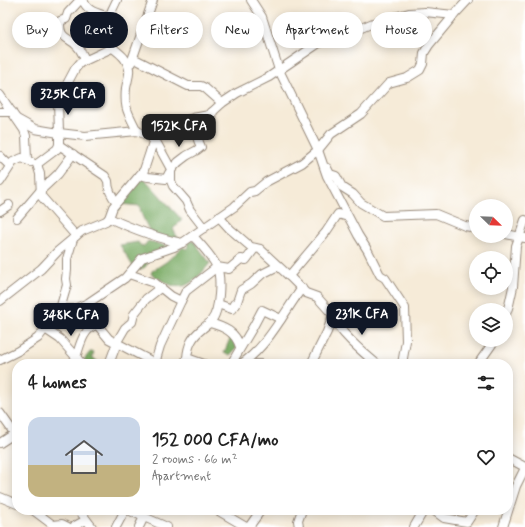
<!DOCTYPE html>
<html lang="en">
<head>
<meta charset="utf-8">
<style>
  :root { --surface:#fff; --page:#f6f6f6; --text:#222; --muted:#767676; --accent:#111827 }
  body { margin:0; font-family:Mynerve,sans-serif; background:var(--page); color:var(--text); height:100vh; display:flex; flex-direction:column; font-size:15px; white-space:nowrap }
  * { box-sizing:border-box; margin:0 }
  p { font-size:13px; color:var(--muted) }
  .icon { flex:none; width:22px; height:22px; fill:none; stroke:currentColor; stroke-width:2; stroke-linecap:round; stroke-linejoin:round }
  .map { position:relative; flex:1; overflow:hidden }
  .details { position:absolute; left:12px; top:359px; width:501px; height:156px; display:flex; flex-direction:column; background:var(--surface); border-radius:16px; box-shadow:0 2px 10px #0003 }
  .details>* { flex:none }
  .banner { position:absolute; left:12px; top:12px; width:501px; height:36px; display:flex; gap:8px }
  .needle { width:26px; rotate:113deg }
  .controls { position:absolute; left:469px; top:199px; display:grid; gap:8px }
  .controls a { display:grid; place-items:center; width:44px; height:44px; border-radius:50%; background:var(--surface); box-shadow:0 2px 10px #0003; font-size:20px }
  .price { position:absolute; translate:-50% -34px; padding:0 9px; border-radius:8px; background:var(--accent); color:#fff; font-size:13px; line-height:26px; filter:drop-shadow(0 1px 2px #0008) }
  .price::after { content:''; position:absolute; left:50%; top:24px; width:12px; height:9px; margin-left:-6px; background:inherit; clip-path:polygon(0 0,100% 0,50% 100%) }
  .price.on { background:#222; color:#fff }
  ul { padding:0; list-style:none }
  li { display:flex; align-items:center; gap:12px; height:100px; padding:0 16px }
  li span { display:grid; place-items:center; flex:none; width:112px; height:80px; border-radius:12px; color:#555 }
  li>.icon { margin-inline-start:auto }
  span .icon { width:48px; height:48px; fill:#fffc; stroke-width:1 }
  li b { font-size:17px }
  h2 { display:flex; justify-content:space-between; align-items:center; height:48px; padding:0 16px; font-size:17px }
  .pill { padding:0 14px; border-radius:18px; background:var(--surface); box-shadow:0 2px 10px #0003; font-size:14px; line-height:36px }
  .pill.on { background:var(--accent); color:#fff }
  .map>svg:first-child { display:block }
  .forest { fill:#7cac66; stroke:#5c6b42 }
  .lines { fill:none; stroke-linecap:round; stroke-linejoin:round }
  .minor-casing { stroke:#988a7b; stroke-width:10 }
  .minor { stroke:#fff; stroke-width:8 }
</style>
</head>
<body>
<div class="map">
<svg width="525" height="527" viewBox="0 0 525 527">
  <rect width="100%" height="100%" fill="#fff"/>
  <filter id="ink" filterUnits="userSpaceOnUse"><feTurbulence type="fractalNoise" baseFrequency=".025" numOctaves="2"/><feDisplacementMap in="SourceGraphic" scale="8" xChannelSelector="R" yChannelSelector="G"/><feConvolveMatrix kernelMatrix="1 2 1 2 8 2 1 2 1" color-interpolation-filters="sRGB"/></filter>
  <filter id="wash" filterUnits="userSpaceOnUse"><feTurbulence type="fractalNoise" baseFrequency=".012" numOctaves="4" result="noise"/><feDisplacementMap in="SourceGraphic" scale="16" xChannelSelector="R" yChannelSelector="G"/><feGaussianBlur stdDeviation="0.9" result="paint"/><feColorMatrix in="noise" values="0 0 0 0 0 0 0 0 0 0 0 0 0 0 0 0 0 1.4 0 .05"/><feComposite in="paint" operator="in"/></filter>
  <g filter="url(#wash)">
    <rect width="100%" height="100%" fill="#f6ebd8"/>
    <!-- forest -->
    <g class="forest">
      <path d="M142 176 182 220 173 229 179 240 150 233C147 224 140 215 140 206L120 204V209L113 215 114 210Z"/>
      <path d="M193 240 210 263C202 273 189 290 174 286 167 284 158 278 151 274L152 271 166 262 183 247 186 249 188 248 189 247 187 243Z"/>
      <path d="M148 241 170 247 161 255 148 261 146 266 141 270 134 268 120 245 138 242 141 246H144Z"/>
      <path d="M231 336 237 348 230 355H228L224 353Z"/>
      <path d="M90 352H92L94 353 92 357 98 362 97 364 83 361Z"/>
    </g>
  </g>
  <g filter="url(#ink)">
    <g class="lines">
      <!-- minor casing -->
      <g class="minor-casing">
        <g id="minor">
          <path d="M80 0 68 13 66 19 60 21C59 40 68 36 77 46 81 50 83 55 85 60"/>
          <path d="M83 0C87 12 98 13 109 17"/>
          <path d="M117 0C110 14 98 35 113 48 120 54 127 58 129 69 130 75 127 82 126 88 124 110 128 112 137 131"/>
          <path d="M251 0 262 17 279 70 318 150 327 176 358 235 368 251 380 275 385 278 405 308 406 341 402 364"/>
          <path d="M133 58 188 86H201L205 88 222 103"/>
          <path d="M131 63 153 0"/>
          <path d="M0 95 24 130 26 136 27 160"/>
          <path d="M0 112H12"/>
          <path d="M17 119 35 129 59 133 58 101 75 69 80 63 112 48"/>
          <path d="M59 145 105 176 108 181C108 190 111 196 117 202"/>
          <path d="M0 156 10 166"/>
          <path d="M37 164 57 149 59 145V133L85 136 137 131 154 138 171 169V181L173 186 186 201 190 210 204 228"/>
          <path d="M37 164 40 174 41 196 76 236"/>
          <path d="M327 168 330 174 336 176 342 187 353 194 361 203 383 216 436 214 465 226 476 228"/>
          <path d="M140 175 148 177 166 179C170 170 176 163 185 157 190 153 196 152 201 147L198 140C203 131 215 123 212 112"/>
          <path d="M0 182 13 162 22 158 31 162"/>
          <path d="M0 211 9 205"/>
          <path d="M219 217 230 229 251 247 260 249 289 276"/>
          <path d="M17 218 40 191 58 174 73 154"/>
          <path d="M109 218C133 229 156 238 182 243"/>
          <path d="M506 234 525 238"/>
          <path d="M129 274 155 283 171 296 181 301 186 291 217 267 229 269 241 259 246 260 255 248"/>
          <path d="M0 301 41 269 58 251 82 231 106 221 109 218 113 207 144 170 150 152 154 138 175 124 193 118 209 115 222 103 237 93 269 77 319 43 331 37 352 32 373 23 409 13 425 12 454 15"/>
          <path d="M218 304 232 309 234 304 236 305 241 290 251 284 262 274 278 266"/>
          <path d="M60 309 67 285 66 279 67 270V259L73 239"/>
          <path d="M506 314 509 305 513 287 516 246 525 220"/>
          <path d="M333 315C334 328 366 355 377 364"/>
          <path d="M210 323C224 327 236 332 240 347"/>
          <path d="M45 329 60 339 82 364"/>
          <path d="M76 357C80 346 83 329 96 325L99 327 109 339 157 364"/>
          <path d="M187 358C188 345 192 337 202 329 205 326 209 324 211 321 220 311 222 276 216 265 210 254 201 245 193 236"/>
          <path d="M0 360 18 351 38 338 60 309H74L88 303 125 278 142 258 174 247 182 243 234 207 250 192 255 191 266 182 302 163 318 150 331 134 361 114 389 83 407 78 420 70 423 64 424 53 429 45 454 15 468 0"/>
          <path d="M156 363 157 356 160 346 181 301"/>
          <path d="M109 364 118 340 125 328 132 322 134 314 146 299 160 288"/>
          <path d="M184 364 187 358 204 364"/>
          <path d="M231 364 253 327 262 310 281 319"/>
          <path d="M241 364C268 346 283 314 302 288"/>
          <path d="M256 364H260"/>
          <path d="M311 364 327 332 333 315 317 297 306 293 289 276 326 232 338 214 348 217"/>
          <path d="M478 364 495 340"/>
          <path d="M0 413 17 437"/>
          <path d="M0 443 14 434"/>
          <path d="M508 458 525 467"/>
          <path d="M0 497 17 504"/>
          <path d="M33 510 53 525 62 524 68 527"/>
          <path d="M79 510 92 527"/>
          <path d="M128 510 167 527"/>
          <path d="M217 510 246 527"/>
          <path d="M433 510 444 518 467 522 475 510"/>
          <path d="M73 527 86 520"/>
          <path d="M116 527 125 510"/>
          <path d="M139 527 144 517"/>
          <path d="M249 527 261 510"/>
          <path d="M299 527 298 521 302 510"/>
          <path d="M414 527 424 510"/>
          <path d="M503 527 516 486 525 468"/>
        </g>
      </g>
      <!-- minor -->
      <use href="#minor" class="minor"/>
    </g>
  </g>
</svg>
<div class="controls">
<a><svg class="needle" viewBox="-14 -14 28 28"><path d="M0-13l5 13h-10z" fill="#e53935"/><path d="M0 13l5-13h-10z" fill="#767676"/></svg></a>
<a><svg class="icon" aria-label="locate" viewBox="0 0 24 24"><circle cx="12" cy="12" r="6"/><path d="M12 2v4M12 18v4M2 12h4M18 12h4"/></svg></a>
<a><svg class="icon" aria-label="layers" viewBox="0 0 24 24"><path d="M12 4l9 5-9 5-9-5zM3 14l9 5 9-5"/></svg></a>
</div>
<b class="price" style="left:68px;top:116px">325K CFA</b>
<b class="price on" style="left:179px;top:148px">152K CFA</b>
<b class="price" style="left:362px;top:336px">231K CFA</b>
<b class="price" style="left:71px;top:337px">348K CFA</b>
<div class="banner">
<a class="pill">Buy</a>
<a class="pill on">Rent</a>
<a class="pill">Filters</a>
<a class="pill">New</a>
<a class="pill">Apartment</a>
<a class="pill">House</a>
</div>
<section class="details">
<h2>4 homes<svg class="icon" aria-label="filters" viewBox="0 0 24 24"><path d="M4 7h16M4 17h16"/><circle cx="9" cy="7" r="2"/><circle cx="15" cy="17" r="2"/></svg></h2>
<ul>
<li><span style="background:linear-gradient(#c9d6e8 60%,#c2b280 0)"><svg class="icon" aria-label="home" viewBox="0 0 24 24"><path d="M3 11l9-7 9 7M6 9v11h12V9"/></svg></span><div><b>152 000 CFA/mo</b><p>2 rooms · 66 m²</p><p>Apartment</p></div><svg class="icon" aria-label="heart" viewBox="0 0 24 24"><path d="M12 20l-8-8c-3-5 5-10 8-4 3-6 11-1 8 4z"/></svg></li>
</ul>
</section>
</div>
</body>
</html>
